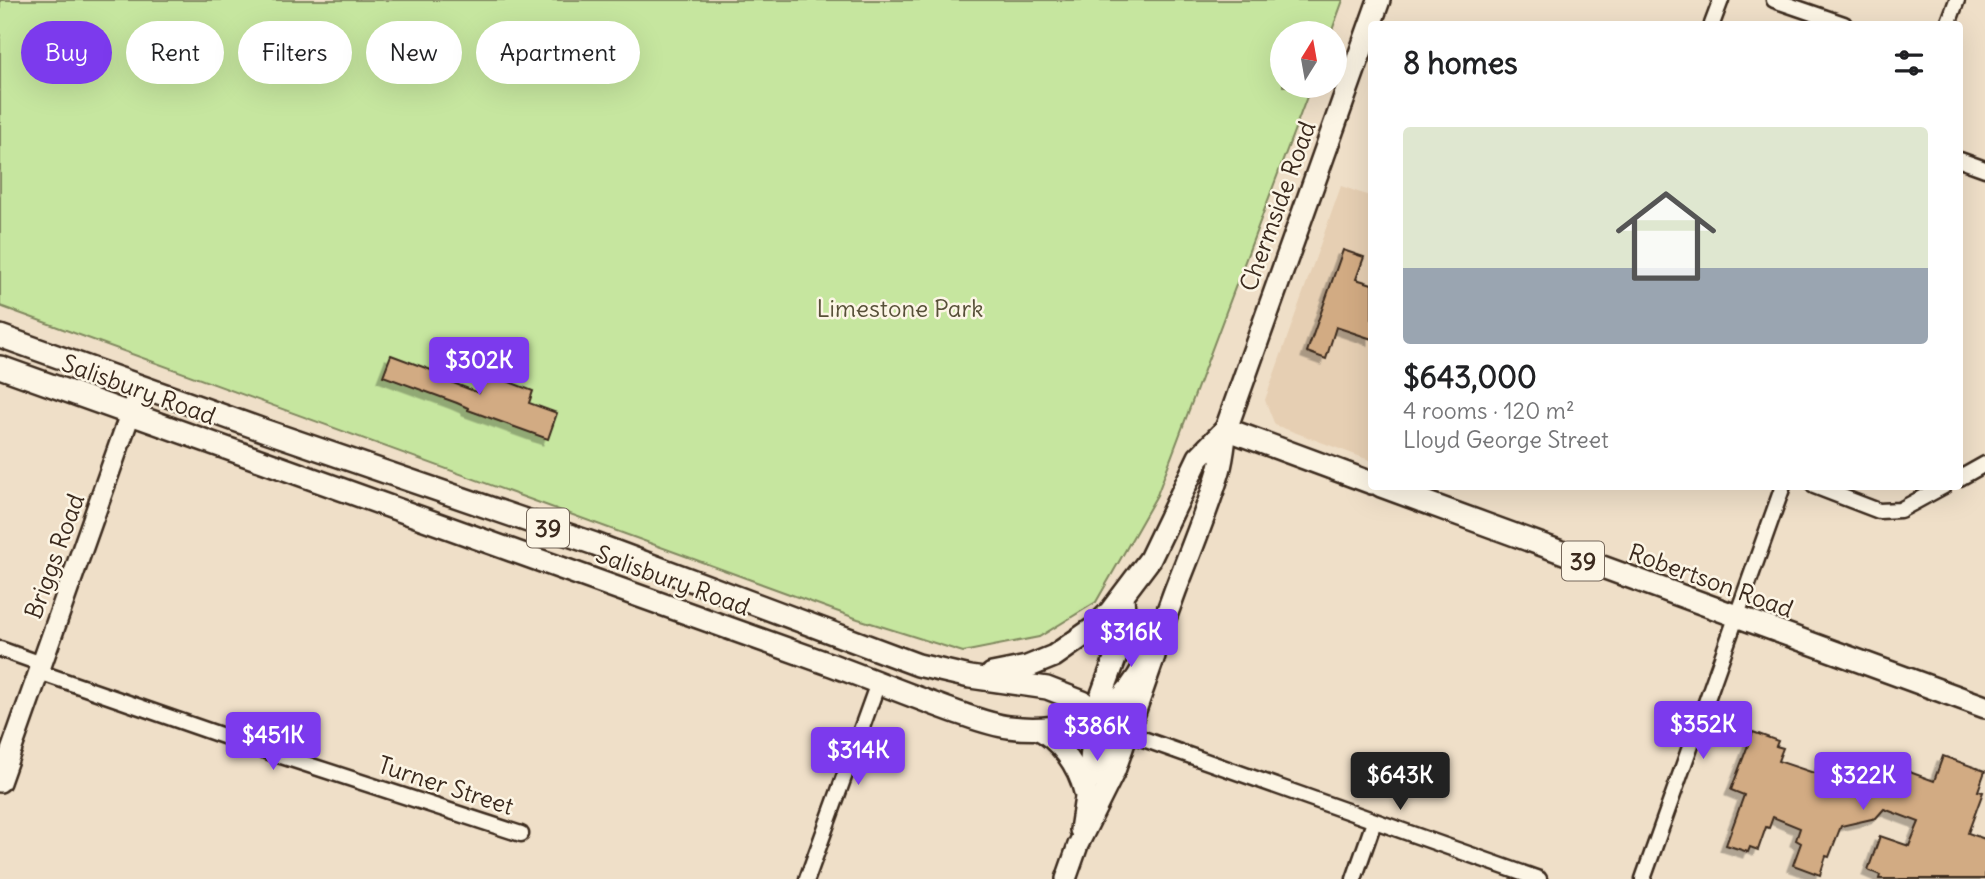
<!DOCTYPE html>
<html lang="en">
<head>
<meta charset="utf-8">
<style>
  :root { --surface:#fff; --page:#f6f6f6; --text:#202124; --muted:#757577; --accent:#7c3aed }
  body { margin:0; font-family:Delius,sans-serif; background:var(--page); color:var(--text); height:100vh; display:flex; flex-direction:column; font-size:26px; white-space:nowrap }
  * { box-sizing:border-box; margin:0 }
  p { font-size:23px; color:var(--muted) }
  .icon { flex:none; width:38px; height:38px; fill:none; stroke:currentColor; stroke-width:2; stroke-linecap:round; stroke-linejoin:round }
  .map { position:relative; flex:1; overflow:hidden }
  .drawer { position:absolute; left:1368px; top:21px; width:595px; height:469px; display:flex; flex-direction:column; background:var(--surface); border-radius:7px; box-shadow:0 7px 28px #0002 }
  .drawer>* { flex:none }
  .top-card { position:absolute; left:21px; top:21px; width:665px; height:63px; display:flex; gap:14px }
  .needle { width:46px; rotate:11deg }
  .tools { position:absolute; left:1270px; top:21px; display:grid; gap:14px }
  .tools a { display:grid; place-items:center; width:77px; height:77px; border-radius:50%; background:var(--surface); box-shadow:0 7px 28px #0002; font-size:35px }
  .price { position:absolute; translate:-50% -60px; padding:0 16px; border-radius:7px; background:var(--accent); color:#fff; font-size:23px; line-height:46px; filter:drop-shadow(0 2px 4px #0008) }
  .price::after { content:''; position:absolute; left:50%; top:42px; width:21px; height:16px; margin-left:-10px; background:inherit; clip-path:polygon(0 0,100% 0,50% 100%) }
  .price.active { background:#222; color:#fff }
  ul { padding:0; list-style:none }
  li { display:grid; align-content:center; gap:14px; height:371px; padding:0 35px }
  li span { display:grid; place-items:center; height:217px; border-radius:7px; color:#555 }
  li>.icon { margin-inline-start:auto }
  span .icon { width:126px; height:126px; fill:#fffc; stroke-width:1 }
  li b { font-size:30px }
  h2 { display:flex; justify-content:space-between; align-items:center; height:84px; padding:0 35px; font-size:30px }
  .chip { padding:0 24px; border-radius:32px; background:var(--surface); box-shadow:0 7px 28px #0002; font-size:24px; line-height:63px }
  .chip.active { background:var(--accent); color:#fff }
  .map>svg:first-child { display:block }
  .built { fill:#e6cfb3 }
  .green { fill:#c6e69f; stroke:#80885e; stroke-width:2 }
  .building { fill:#d2ab83; stroke:#3b2a1e; stroke-width:2; filter:url(#shadow) }
  .lines { fill:none; stroke-linecap:round; stroke-linejoin:round }
  .street-casing { stroke:#3b2a1e; stroke-width:19 }
  .secondary-casing { stroke:#3b2a1e; stroke-width:24 }
  .primary-casing { stroke:#3b2a1e; stroke-width:26 }
  .street { stroke:#fcf5e5; stroke-width:14 }
  .secondary { stroke:#fcf5e5; stroke-width:19 }
  .primary { stroke:#fcf5e5; stroke-width:21 }
  .labels { text-anchor:middle; dominant-baseline:central; stroke-width:5; stroke-linejoin:round; paint-order:stroke }
  .shield { fill:#fcf5e5; stroke:#75675a; stroke-width:2 }
  .shield-label { font-size:23px; font-weight:bold; fill:#3b2a1e }
  .street-label { font-size:24px; fill:#3b2a1e; stroke:#fcf5e5 }
  .park-label { font-size:24px; fill:#575038; stroke:#fcf5e5 }
</style>
</head>
<body>
<div class="map">
<svg width="1985" height="879" viewBox="0 0 1985 879">
  <defs>
    <filter id="shadow"><feDropShadow dx="-5.5" dy="5.5" stdDeviation="0" flood-color="#0004"/></filter>
  </defs>
  <rect width="100%" height="100%" fill="#efdfc8"/>
  <filter id="ink" filterUnits="userSpaceOnUse"><feTurbulence type="fractalNoise" baseFrequency=".0143" numOctaves="2"/><feDisplacementMap in="SourceGraphic" scale="14" xChannelSelector="R" yChannelSelector="G"/><feConvolveMatrix kernelMatrix="1 2 1 2 8 2 1 2 1" color-interpolation-filters="sRGB"/></filter>
  <g filter="url(#ink)">
    <!-- built -->
    <path class="built" d="M1341 186 1372 197V461L1275 425 1265 400Z"/>
    <!-- green -->
    <path class="green" d="M0 0H1343L1331 33H1283V86H1311L1157 495 1096 602 1039 637 963 652 858 619 0 306Z"/>
    <!-- building -->
    <g class="building">
      <path d="M1343 250 1364 257 1356 279 1372 284V339L1336 327 1326 359 1307 352Z"/>
      <path d="M391 355 450 377 448 381 479 393 486 373 533 391 529 403 557 413 548 439 468 410V408L457 403 383 376Z"/>
      <path d="M1753 732 1778 741 1776 746 1783 748 1778 761 1817 774 1822 761 1862 775 1869 757 1934 781 1943 756 1985 771 1978 791 1983 792 1968 833 1985 839V879H1879L1880 875 1868 870 1880 836 1909 846 1919 822 1884 809 1876 818 1841 826 1829 857 1826 856 1820 875 1793 865 1801 843 1796 840 1800 828 1773 817 1769 828 1766 827 1758 850 1750 847 1748 852 1726 845 1744 795 1731 790Z"/>
    </g>
    <g class="lines">
      <!-- street casing -->
      <g class="street-casing">
        <g id="street">
          <path d="M1774 0 1844 24"/>
          <path d="M1712 24 1721 0"/>
          <path d="M1948 24 1957 0"/>
          <path d="M1960 160 1985 169"/>
          <path d="M1960 478 1985 464"/>
          <path d="M1814 486 1879 511 1900 510 1944 486"/>
          <path d="M0 649 42 664"/>
          <path d="M39 672 275 754 521 834"/>
          <path d="M1129 734 1539 879"/>
          <path d="M807 879 878 683"/>
          <path d="M1354 879 1374 822"/>
          <path d="M1643 879 1783 486"/>
        </g>
      </g>
      <!-- secondary casing -->
      <g class="secondary-casing">
        <g id="secondary">
          <path d="M1094 716 1106 736 1108 745 1103 781"/>
          <path d="M1035 728C1059 739 1078 766 1084 792"/>
          <path d="M0 782 140 386"/>
          <path d="M1080 830 1089 771 1094 716"/>
          <path d="M1066 879 1078 845 1115 771 1155 656"/>
        </g>
      </g>
      <!-- primary casing -->
      <g class="primary-casing">
        <g id="primary">
          <path d="M0 336 263 430 595 544 918 665 970 677 1047 688 1083 702 1094 716"/>
          <path d="M0 367 829 664C870 679 911 696 953 711 971 717 990 725 1009 727 1048 732 1095 725 1123 696 1148 670 1163 624 1175 591 1190 552 1207 512 1219 471 1223 458 1224 443 1226 429L1379 0"/>
          <path d="M1226 429 1372 483"/>
          <path d="M1381 486 1985 707"/>
          <path d="M992 674 1027 667 1054 656 1094 628 1110 612 1150 559 1199 457 1226 429"/>
          <path d="M1094 716 1123 637 1125 627 1123 597"/>
        </g>
      </g>
      <!-- street -->
      <use href="#street" class="street"/>
      <!-- secondary -->
      <use href="#secondary" class="secondary"/>
      <!-- primary -->
      <use href="#primary" class="primary"/>
    </g>
  </g>
  <g class="labels">
    <!-- shield labels -->
    <g class="shield">
      <rect x="527" y="508.5" width="42" height="39" rx="5"/>
      <rect x="1562" y="541.5" width="42" height="39" rx="5"/>
    </g>
    <g class="shield-label">
      <text x="548" y="528">39</text>
      <text x="1583" y="561">39</text>
    </g>
    <!-- street labels -->
    <g class="street-label">
      <text transform="translate(1277 206) rotate(-70)">Chermside Road</text>
      <text transform="translate(139 389) rotate(20)">Salisbury Road</text>
      <text transform="translate(54 556) rotate(-70)">Briggs Road</text>
      <text transform="translate(673 580) rotate(20)">Salisbury Road</text>
      <text transform="translate(1711 580) rotate(20)">Robertson Road</text>
      <text transform="translate(446 785) rotate(18)">Turner Street</text>
    </g>
    <!-- park labels -->
    <g class="park-label">
      <text x="900" y="308">Limestone Park</text>
    </g>
  </g>
</svg>
<div class="tools">
<a><svg class="needle" viewBox="-14 -14 28 28"><path d="M0-13l5 13h-10z" fill="#e53935"/><path d="M0 13l5-13h-10z" fill="#757577"/></svg></a>
</div>
<b class="price" style="left:479px;top:397px">$302K</b>
<b class="price" style="left:1131px;top:669px">$316K</b>
<b class="price" style="left:1703px;top:761px">$352K</b>
<b class="price" style="left:1097px;top:763px">$386K</b>
<b class="price" style="left:273px;top:772px">$451K</b>
<b class="price" style="left:858px;top:787px">$314K</b>
<b class="price active" style="left:1400px;top:812px">$643K</b>
<b class="price" style="left:1863px;top:812px">$322K</b>
<div class="top-card">
<a class="chip active">Buy</a>
<a class="chip">Rent</a>
<a class="chip">Filters</a>
<a class="chip">New</a>
<a class="chip">Apartment</a>
</div>
<section class="drawer">
<h2>8 homes<svg class="icon" aria-label="filters" viewBox="0 0 24 24"><path d="M4 7h16M4 17h16"/><circle cx="9" cy="7" r="2"/><circle cx="15" cy="17" r="2"/></svg></h2>
<ul>
<li><span style="background:linear-gradient(#dfe7d0 65%,#9aa5b1 0)"><svg class="icon" aria-label="home" viewBox="0 0 24 24"><path d="M3 11l9-7 9 7M6 9v11h12V9"/></svg></span><div><b>$643,000</b><p>4 rooms · 120 m²</p><p>Lloyd George Street</p></div></li>
</ul>
</section>
</div>
</body>
</html>
